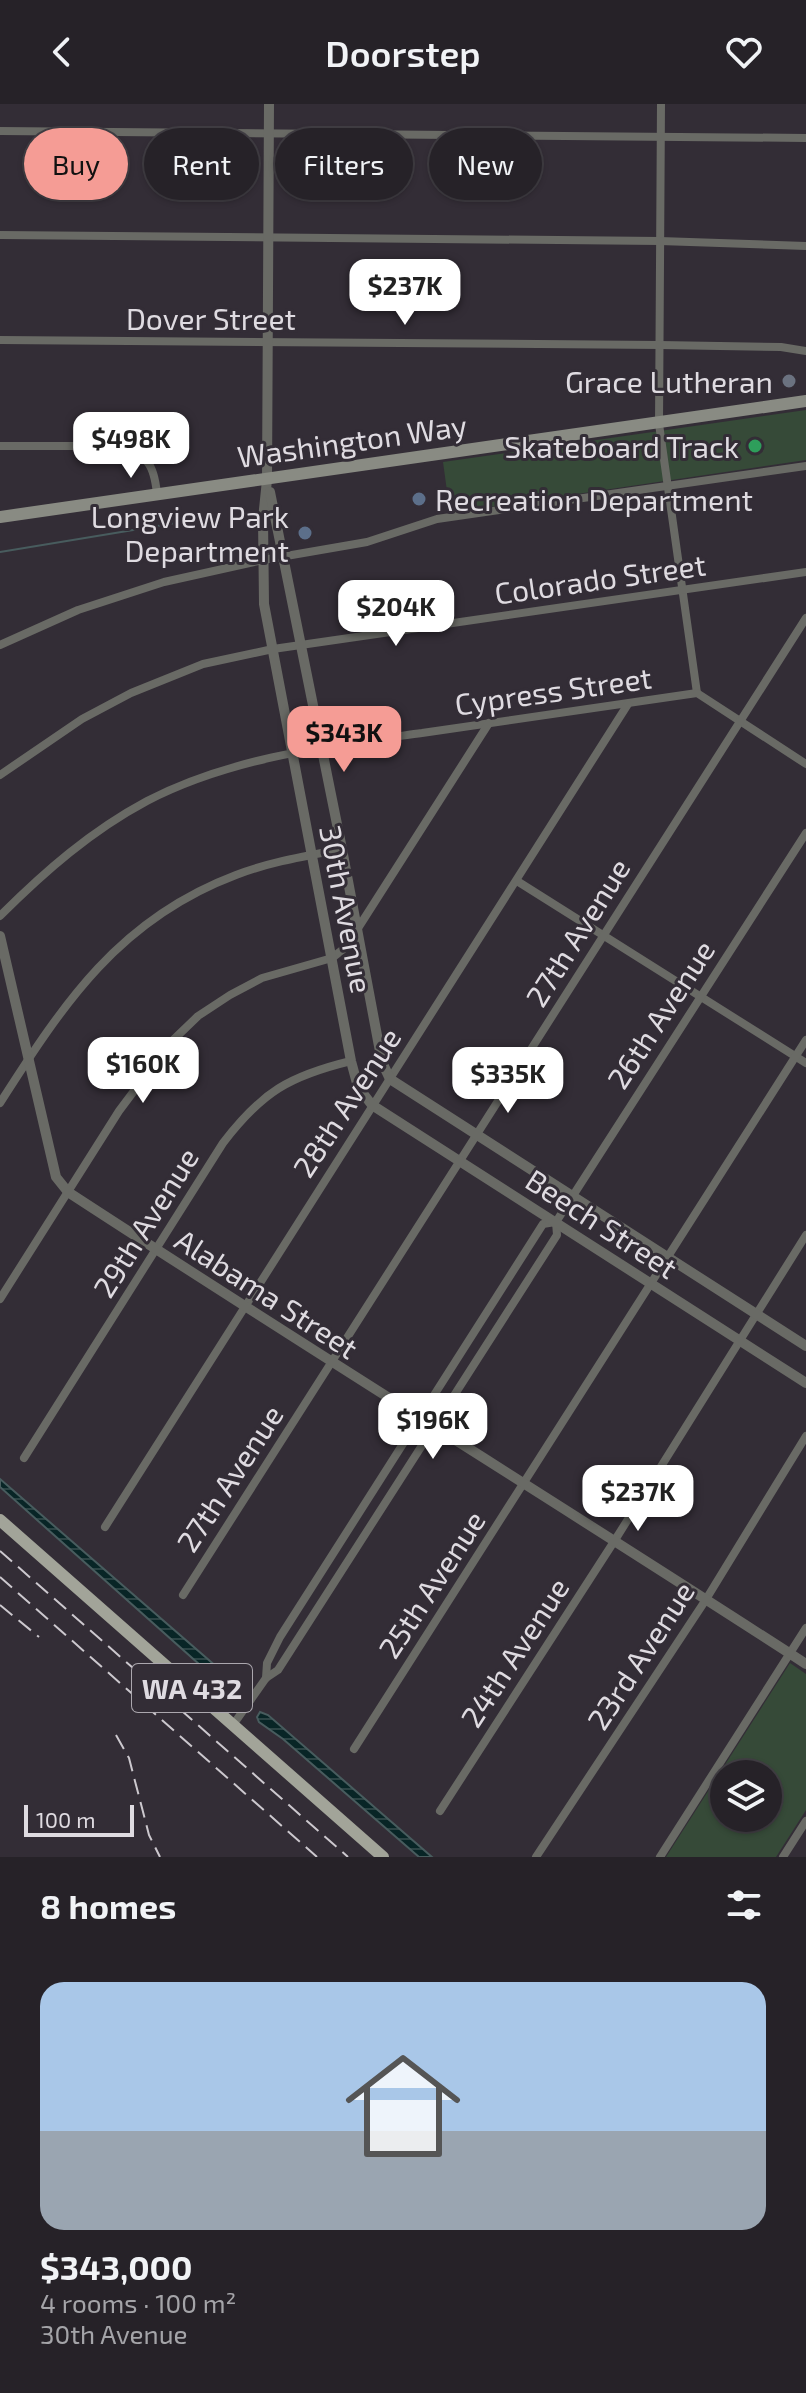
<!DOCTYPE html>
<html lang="en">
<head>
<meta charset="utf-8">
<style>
  :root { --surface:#262228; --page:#322f34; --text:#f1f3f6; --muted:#a4a4a8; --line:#423f45; --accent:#f59c95 }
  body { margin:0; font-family:"Exo 2",sans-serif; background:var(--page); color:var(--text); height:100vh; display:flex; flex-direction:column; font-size:30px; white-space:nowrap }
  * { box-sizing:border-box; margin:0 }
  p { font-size:26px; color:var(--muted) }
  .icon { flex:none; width:44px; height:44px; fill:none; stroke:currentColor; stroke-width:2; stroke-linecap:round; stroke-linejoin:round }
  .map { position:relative; height:1753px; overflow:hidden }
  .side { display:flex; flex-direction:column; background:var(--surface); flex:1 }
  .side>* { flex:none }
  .banner { position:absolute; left:24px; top:24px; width:758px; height:72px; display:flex; gap:16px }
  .controls { position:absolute; left:710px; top:1656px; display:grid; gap:16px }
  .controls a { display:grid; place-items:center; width:72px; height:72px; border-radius:50%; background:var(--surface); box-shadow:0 2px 6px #0004,0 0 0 2px var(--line); font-size:40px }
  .scale { position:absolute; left:24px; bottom:20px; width:110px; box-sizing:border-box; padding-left:8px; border:4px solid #dfdbe1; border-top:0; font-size:22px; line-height:28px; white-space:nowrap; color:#dfdbe1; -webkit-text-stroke:6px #332d36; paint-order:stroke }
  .price { position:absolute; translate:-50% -68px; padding:0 18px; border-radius:16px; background:#fff; color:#222; font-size:26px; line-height:52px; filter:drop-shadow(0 2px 4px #0008) }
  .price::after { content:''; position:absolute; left:50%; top:48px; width:24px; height:18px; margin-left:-12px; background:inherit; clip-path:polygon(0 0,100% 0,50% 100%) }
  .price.current { background:var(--accent); color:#111 }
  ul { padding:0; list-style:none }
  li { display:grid; align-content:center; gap:16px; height:424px; padding:0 40px }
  li span { display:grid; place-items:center; height:248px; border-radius:24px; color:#555 }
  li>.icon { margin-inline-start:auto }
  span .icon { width:144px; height:144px; fill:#fffc; stroke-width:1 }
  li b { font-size:34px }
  h2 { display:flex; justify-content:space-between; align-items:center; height:96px; padding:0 40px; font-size:34px }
  .chip { padding:0 28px; border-radius:36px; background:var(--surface); box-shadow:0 2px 6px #0004,0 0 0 2px var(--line); font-size:28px; line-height:72px }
  .chip.current { background:var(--accent); color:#111 }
  header { display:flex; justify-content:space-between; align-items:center; height:104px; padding:0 40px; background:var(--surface); font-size:36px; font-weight:600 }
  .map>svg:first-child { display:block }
  .park { fill:#364a38; fill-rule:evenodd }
  .water { fill:url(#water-rules); stroke:#485c5e; stroke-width:2 }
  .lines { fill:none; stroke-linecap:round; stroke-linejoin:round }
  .stream { stroke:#485c5e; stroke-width:2 }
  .minor { stroke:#696a65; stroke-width:8 }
  .tertiary { stroke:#696a65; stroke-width:10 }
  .secondary { stroke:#898b83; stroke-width:12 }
  .primary { stroke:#a2a499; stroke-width:12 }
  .rail { stroke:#ccc8ce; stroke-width:2; stroke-dasharray:16 8; stroke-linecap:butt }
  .worship-dot { fill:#6b7280; stroke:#332d36; stroke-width:3 }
  .leisure-dot { fill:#2e9e5b; stroke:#332d36; stroke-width:3 }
  .service-dot { fill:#5c6f8a; stroke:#332d36; stroke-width:3 }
  .labels { text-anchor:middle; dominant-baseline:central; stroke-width:6; stroke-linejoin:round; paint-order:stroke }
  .shield { fill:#332d36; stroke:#aba7ae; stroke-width:2 }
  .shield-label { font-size:28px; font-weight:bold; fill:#dfdbe1 }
  .street-label { font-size:30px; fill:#dfdbe1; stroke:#332d36 }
  .poi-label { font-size:30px; fill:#dfdbe1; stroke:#332d36; text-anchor:end }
</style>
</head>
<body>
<header><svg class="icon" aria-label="back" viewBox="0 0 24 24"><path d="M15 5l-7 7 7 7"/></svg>Doorstep<svg class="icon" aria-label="heart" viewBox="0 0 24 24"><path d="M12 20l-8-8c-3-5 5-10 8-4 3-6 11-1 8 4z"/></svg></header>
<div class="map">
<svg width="806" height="1753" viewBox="0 0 806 1753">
  <defs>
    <pattern id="water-rules" width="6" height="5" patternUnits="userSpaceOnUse" patternTransform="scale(2)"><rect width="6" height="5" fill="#082526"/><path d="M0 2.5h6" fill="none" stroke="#2c4445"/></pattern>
  </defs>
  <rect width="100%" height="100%" fill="#332d36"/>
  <!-- park -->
  <g class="park">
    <path d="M806 306V356L450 409 443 358Z"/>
    <path d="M790 1559 806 1570V1706L776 1753H666ZM724 1670H768V1714H724Z"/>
  </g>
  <!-- water -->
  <g class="water">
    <path d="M0 1375 218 1564 237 1587 236 1591 220 1584 209 1569 0 1383Z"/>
    <path d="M260 1608 268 1611 432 1753H419L283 1635 259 1618 257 1613Z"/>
  </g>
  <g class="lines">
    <!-- stream -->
    <path class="stream" d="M0 448 206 414"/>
    <!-- minor -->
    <g class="minor">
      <path d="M661 0 659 320 697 589"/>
      <path d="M0 27 806 34"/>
      <path d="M0 131 660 137 806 142"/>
      <path d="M0 236 660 241 781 243 806 247"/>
      <path d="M0 342H117C148 351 154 360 157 390"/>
      <path d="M0 541 78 506 164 478 263 456 367 438 437 415 806 362"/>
      <path d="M0 671 82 615 131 589 203 560 273 545 806 468"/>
      <path d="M517 777 806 959"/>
      <path d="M0 812C45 767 91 727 147 697 232 653 329 642 422 629 514 616 606 603 697 589L806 660"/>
      <path d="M0 999C64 899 119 815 236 771 270 758 306 752 342 745"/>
      <path d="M0 1195 119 1007 170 939 198 912 230 891 262 874 332 854 346 843 489 619"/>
      <path d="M24 1354 223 1039C262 988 289 972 351 957"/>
      <path d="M105 1423 628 600"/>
      <path d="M183 1491 806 514"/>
      <path d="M266 1574 267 1559 280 1533 543 1120 555 1118"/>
      <path d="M233 1621 266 1574 278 1566 557 1131 556 1118 806 729"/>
      <path d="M354 1645 806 936"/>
      <path d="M440 1707 615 1436 806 1131"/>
      <path d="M536 1753 705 1497 806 1332"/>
      <path d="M660 1753 806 1524"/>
      <path d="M783 1753 806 1717"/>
    </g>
    <!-- tertiary -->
    <g class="tertiary">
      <path d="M269 0 267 376 263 415 264 500 351 957 358 983 372 1001 806 1279"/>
      <path d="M270 388 342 745 382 958 390 975 806 1242"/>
      <path d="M0 832 56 1073 68 1088C313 1248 561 1401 806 1560"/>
    </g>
    <!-- secondary -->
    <path class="secondary" d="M0 413 806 297"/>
    <!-- primary -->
    <path class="primary" d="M0 1416 383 1753"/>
    <!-- rail -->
    <g class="rail">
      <path d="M0 1447 348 1753"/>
      <path d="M0 1473 317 1753"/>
      <path d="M0 1501 39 1533"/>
      <path d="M116 1631 129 1654 149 1731 160 1753"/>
    </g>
  </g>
  <!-- markers -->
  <circle class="worship-dot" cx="789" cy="277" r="8"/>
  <circle class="leisure-dot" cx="755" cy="342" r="8"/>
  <g class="service-dot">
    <circle cx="419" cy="395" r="8"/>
    <circle cx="305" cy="429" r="8"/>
  </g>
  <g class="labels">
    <!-- shield labels -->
    <rect class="shield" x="132" y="1560" width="120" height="48" rx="6"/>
    <g class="shield-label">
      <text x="192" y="1584">WA 432</text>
    </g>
    <!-- street labels -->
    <g class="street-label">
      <text x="211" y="214">Dover Street</text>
      <text transform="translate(352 336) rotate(-8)">Washington Way</text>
      <text transform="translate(600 474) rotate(-8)">Colorado Street</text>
      <text transform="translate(553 586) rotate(-8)">Cypress Street</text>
      <text transform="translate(347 805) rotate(79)">30th Avenue</text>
      <text transform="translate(577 828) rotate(-58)">27th Avenue</text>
      <text transform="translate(660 910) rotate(-57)">26th Avenue</text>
      <text transform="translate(346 998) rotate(-57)">28th Avenue</text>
      <text transform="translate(145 1118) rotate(-58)">29th Avenue</text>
      <text transform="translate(602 1119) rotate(33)">Beech Street</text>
      <text transform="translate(267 1189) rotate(33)">Alabama Street</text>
      <text transform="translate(229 1374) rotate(-57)">27th Avenue</text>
      <text transform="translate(431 1480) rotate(-57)">25th Avenue</text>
      <text transform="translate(514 1548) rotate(-57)">24th Avenue</text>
      <text transform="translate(640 1551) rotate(-57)">23rd Avenue</text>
    </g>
    <!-- poi labels -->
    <g class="poi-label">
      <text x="773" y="277">Grace Lutheran</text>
      <text x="739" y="342">Skateboard Track</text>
      <text x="435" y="395" text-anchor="start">Recreation Department</text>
      <text x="289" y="412">Longview Park<tspan x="289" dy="34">Department</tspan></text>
    </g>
  </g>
</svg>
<div class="controls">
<a><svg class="icon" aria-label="layers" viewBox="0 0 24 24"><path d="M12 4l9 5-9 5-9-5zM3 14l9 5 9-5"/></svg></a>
</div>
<div class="scale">100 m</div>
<b class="price" style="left:405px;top:223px">$237K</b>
<b class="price" style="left:131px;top:376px">$498K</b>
<b class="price" style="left:396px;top:544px">$204K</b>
<b class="price current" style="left:344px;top:670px">$343K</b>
<b class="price" style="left:143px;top:1001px">$160K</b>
<b class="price" style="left:508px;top:1011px">$335K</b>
<b class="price" style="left:433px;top:1357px">$196K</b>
<b class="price" style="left:638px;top:1429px">$237K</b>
<div class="banner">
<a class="chip current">Buy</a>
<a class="chip">Rent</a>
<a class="chip">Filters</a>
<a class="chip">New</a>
</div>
</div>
<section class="side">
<h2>8 homes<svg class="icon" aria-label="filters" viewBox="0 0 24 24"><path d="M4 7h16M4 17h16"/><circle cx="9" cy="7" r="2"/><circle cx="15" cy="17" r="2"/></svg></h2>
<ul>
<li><span style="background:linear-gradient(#a9c7e8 60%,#9aa5b1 0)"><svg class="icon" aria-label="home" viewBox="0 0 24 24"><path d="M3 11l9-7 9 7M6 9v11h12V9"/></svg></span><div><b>$343,000</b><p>4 rooms · 100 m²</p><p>30th Avenue</p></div></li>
</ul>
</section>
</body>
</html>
